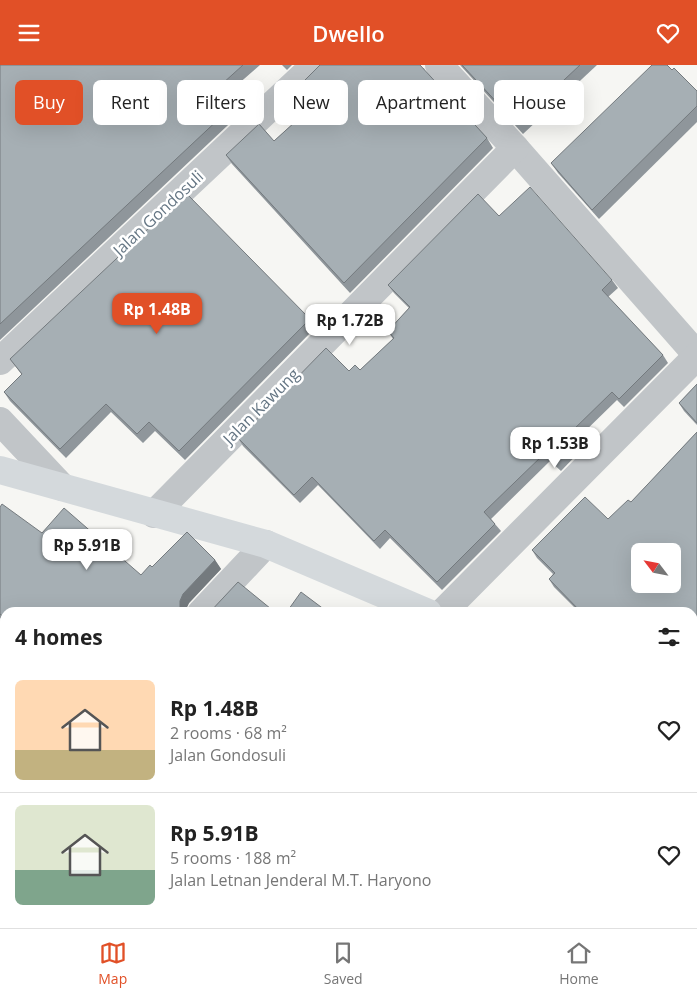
<!DOCTYPE html>
<html lang="en">
<head>
<meta charset="utf-8">
<style>
  :root { --surface:#fff; --page:#f2f2f2; --text:#222; --muted:#767676; --line:#e0e0e0; --accent:#e15027 }
  body { margin:0; font-family:"Open Sans",sans-serif; background:var(--page); color:var(--text); height:100vh; display:flex; flex-direction:column; font-size:19px; white-space:nowrap }
  * { box-sizing:border-box; margin:0 }
  p { font-size:16px; color:var(--muted) }
  .icon { flex:none; width:28px; height:28px; fill:none; stroke:currentColor; stroke-width:2; stroke-linecap:round; stroke-linejoin:round }
  .map { position:relative; flex:1; overflow:hidden }
  .details { position:absolute; left:0px; top:542px; width:698px; height:321px; display:flex; flex-direction:column; background:var(--surface); border-radius:15px 15px 0 0; box-shadow:0 5px 20px #0002 }
  .details>* { flex:none }
  .top-card { position:absolute; left:15px; top:15px; width:668px; height:45px; display:flex; gap:10px }
  .needle { width:32px; rotate:302deg }
  .controls { position:absolute; left:631px; top:478px; display:grid; gap:10px }
  .controls a { display:grid; place-items:center; width:50px; height:50px; border-radius:8px; background:var(--surface); box-shadow:0 5px 20px #0002; font-size:25px }
  .price { position:absolute; translate:-50% -42px; padding:0 11px; border-radius:10px; background:#fff; color:#222; font-size:16px; line-height:32px; filter:drop-shadow(0 1px 2px #0008) }
  .price::after { content:''; position:absolute; left:50%; top:30px; width:15px; height:11px; margin-left:-8px; background:inherit; clip-path:polygon(0 0,100% 0,50% 100%) }
  .price.current { background:var(--accent); color:#fff }
  ul { padding:0; list-style:none }
  li { display:flex; align-items:center; gap:15px; height:125px; padding:0 15px }
  li+li { border-top:1px solid var(--line) }
  li span { display:grid; place-items:center; flex:none; width:140px; height:100px; border-radius:8px; color:#555 }
  li>.icon { margin-inline-start:auto }
  span .icon { width:60px; height:60px; fill:#fffc; stroke-width:1 }
  li b { font-size:21px }
  h2 { display:flex; justify-content:space-between; align-items:center; height:60px; padding:0 15px; font-size:21px }
  .chip { padding:0 18px; border-radius:8px; background:var(--surface); box-shadow:0 5px 20px #0002; font-size:18px; line-height:45px }
  .chip.current { background:var(--accent); color:#fff }
  header { display:flex; justify-content:space-between; align-items:center; height:65px; padding:0 15px; background:var(--accent); color:#fff; font-size:22px; font-weight:600 }
  .dock { display:flex; justify-content:space-around; align-items:center; height:70px; border-top:1px solid var(--line); background:var(--surface); font-size:14px; color:var(--muted) }
  .dock a { display:grid; justify-items:center; gap:2px }
  .dock .current { color:var(--accent) }
  .map>svg:first-child { display:block }
  .lines { fill:none; stroke-linecap:round; stroke-linejoin:round }
  .minor { stroke:#c1c5c8; stroke-width:28 }
  .highway { stroke:#d4d9dc; stroke-width:28 }
  .wall { fill:#8f969b }
  .shaded-wall { fill:#747a7e }
  .building { fill:#a6afb4; stroke:#747a7e; fill-rule:evenodd }
  .labels { text-anchor:middle; dominant-baseline:central; stroke-width:5; stroke-linejoin:round; paint-order:stroke }
  .street-label { font-size:16px; fill:#657684; stroke:#fff }
</style>
</head>
<body>
<header><svg class="icon" aria-label="menu" viewBox="0 0 24 24"><path d="M4 6h16M4 12h16M4 18h16"/></svg>Dwello<svg class="icon" aria-label="heart" viewBox="0 0 24 24"><path d="M12 20l-8-8c-3-5 5-10 8-4 3-6 11-1 8 4z"/></svg></header>
<div class="map">
<svg width="697" height="863" viewBox="0 0 697 863">
  <rect width="100%" height="100%" fill="#f6f6f3"/>
  <g class="lines">
    <!-- minor -->
    <g class="minor">
      <path d="M439 0 515 83 697 290"/>
      <path d="M0 296 315 0"/>
      <path d="M0 356 62 422"/>
      <path d="M154 449 515 83"/>
      <path d="M201 548 266 479"/>
      <path d="M442 548 697 291"/>
      <path d="M692 609 697 605"/>
      <path d="M0 759 5 754"/>
      <path d="M155 859 159 863"/>
      <path d="M383 863 387 859"/>
    </g>
    <!-- highway -->
    <g class="highway">
      <path d="M0 405 266 479 428 548"/>
      <path d="M692 696 697 698"/>
    </g>
  </g>
  <!-- wall -->
  <g class="wall">
    <path d="M0 0H260L229 27 238 36 244 45 0 275Z"/>
    <path d="M282 0H292L287 5Z"/>
    <path d="M460 0H597L523 69Z"/>
    <path d="M319 2 424 3 425 6 487 73 493 83 350 228 232 99 226 90 274 76 316 38 308 28 301 19Z"/>
    <path d="M672 5 697 26V57L599 154 558 108 551 98Z"/>
    <path d="M499 151 612 215 618 223 608 232 663 290 668 298 624 342 617 335 578 373 584 382 561 406 550 396 491 454 495 459 501 466 442 525 390 473 380 484 318 420 300 438 243 381 238 373 349 306 360 305 393 274 388 266 409 243 394 228 388 220Z"/>
    <path d="M310 254 316 262 185 395 155 366 143 378 111 347 66 393 10 336 4 327 22 310 10 294Z"/>
    <path d="M697 319V360L684 346 679 338Z"/>
    <path d="M697 367V590H694L692 591V548H580L554 522 549 514 553 509 537 493 532 485 608 454 631 437Z"/>
    <path d="M0 442 42 468 141 510 152 502 215 495 221 504 189 538 186 544V548H5V563L2 558 4 556 0 553Z"/>
    <path d="M697 612V633L692 628V615Z"/>
    <path d="M5 630V738L0 741V635Z"/>
    <path d="M222 859H368L366 863H227Z"/>
  </g>
  <!-- shaded-wall -->
  <g class="shaded-wall">
    <path d="M215 495 221 504 189 538 186 544V548H182L180 544V536L183 529Z"/>
    <path d="M362 859H368L366 863H365Z"/>
  </g>
  <!-- building -->
  <g class="building">
    <path d="M0 0H243L222 19 238 36 0 259Z"/>
    <path d="M320 0H420L487 73 344 218 226 90 259 59 274 76 317 37 301 19Z"/>
    <path d="M462 0H580L517 59Z"/>
    <path d="M652 0H667L672 5 674 3 697 26V41L592 145 551 98Z"/>
    <path d="M530 122 612 215 602 225 663 290 619 334 612 327 571 367 579 374 555 398 545 388 484 447 495 459 437 517 385 465 374 476 312 412 294 430 238 373 326 283 349 306 355 300 360 305 394 273 388 266 410 242 388 220 478 129 499 151Z"/>
    <path d="M186 128 310 254 179 386 149 357 137 369 106 339 60 384 4 327 22 309 10 294Z"/>
    <path d="M697 319V358L679 338Z"/>
    <path d="M697 367V583L692 582V548H582L549 514 555 508 532 485 585 432 608 454 628 435 631 437ZM640 486H672V519H640Z"/>
    <path d="M2 439 42 468 64 443 141 510 150 500 152 502 187 467 215 495 183 529 180 536V544L182 548H5V553L0 549V442Z"/>
    <path d="M238 517 276 548H209Z"/>
    <path d="M301 527 329 548H286Z"/>
    <path d="M5 554V561L2 558Z"/>
    <path d="M697 612V630L692 626V615Z"/>
    <path d="M5 630V724L0 729V635Z"/>
    <path d="M0 773 5 777V859H137L140 863H0Z"/>
    <path d="M692 796 697 800V863H434L438 859H526L529 862 531 859H692Z"/>
    <path d="M225 859H362L365 863H229Z"/>
  </g>
  <g class="labels">
    <!-- street labels -->
    <g class="street-label">
      <text transform="translate(158 148) rotate(-43)">Jalan Gondosuli</text>
      <text transform="translate(261 341) rotate(-45)">Jalan Kawung</text>
    </g>
  </g>
</svg>
<div class="controls">
<a><svg class="needle" viewBox="-14 -14 28 28"><path d="M0-13l5 13h-10z" fill="#e53935"/><path d="M0 13l5-13h-10z" fill="#767676"/></svg></a>
</div>
<b class="price current" style="left:157px;top:270px">Rp 1.48B</b>
<b class="price" style="left:350px;top:281px">Rp 1.72B</b>
<b class="price" style="left:555px;top:404px">Rp 1.53B</b>
<b class="price" style="left:87px;top:506px">Rp 5.91B</b>
<div class="top-card">
<a class="chip current">Buy</a>
<a class="chip">Rent</a>
<a class="chip">Filters</a>
<a class="chip">New</a>
<a class="chip">Apartment</a>
<a class="chip">House</a>
</div>
<section class="details">
<h2>4 homes<svg class="icon" aria-label="filters" viewBox="0 0 24 24"><path d="M4 7h16M4 17h16"/><circle cx="9" cy="7" r="2"/><circle cx="15" cy="17" r="2"/></svg></h2>
<ul>
<li><span style="background:linear-gradient(#ffd9b3 70%,#c2b280 0)"><svg class="icon" aria-label="home" viewBox="0 0 24 24"><path d="M3 11l9-7 9 7M6 9v11h12V9"/></svg></span><div><b>Rp 1.48B</b><p>2 rooms · 68 m²</p><p>Jalan Gondosuli</p></div><svg class="icon" aria-label="heart" viewBox="0 0 24 24"><path d="M12 20l-8-8c-3-5 5-10 8-4 3-6 11-1 8 4z"/></svg></li>
<li><span style="background:linear-gradient(#dfe7d0 65%,#7fa58c 0)"><svg class="icon" aria-label="home" viewBox="0 0 24 24"><path d="M3 11l9-7 9 7M6 9v11h12V9"/></svg></span><div><b>Rp 5.91B</b><p>5 rooms · 188 m²</p><p>Jalan Letnan Jenderal M.T. Haryono</p></div><svg class="icon" aria-label="heart" viewBox="0 0 24 24"><path d="M12 20l-8-8c-3-5 5-10 8-4 3-6 11-1 8 4z"/></svg></li>
</ul>
</section>
</div>
<nav class="dock">
<a class="current"><svg class="icon" aria-label="map" viewBox="0 0 24 24"><path d="M3 6l6-2 6 2 6-2v14l-6 2-6-2-6 2zM9 4v14M15 6v14"/></svg>Map</a>
<a><svg class="icon" aria-label="saved" viewBox="0 0 24 24"><path d="M7 4h10v16l-5-4-5 4z"/></svg>Saved</a>
<a><svg class="icon" aria-label="home" viewBox="0 0 24 24"><path d="M3 11l9-7 9 7M6 9v11h12V9"/></svg>Home</a>
</nav>
</body>
</html>
